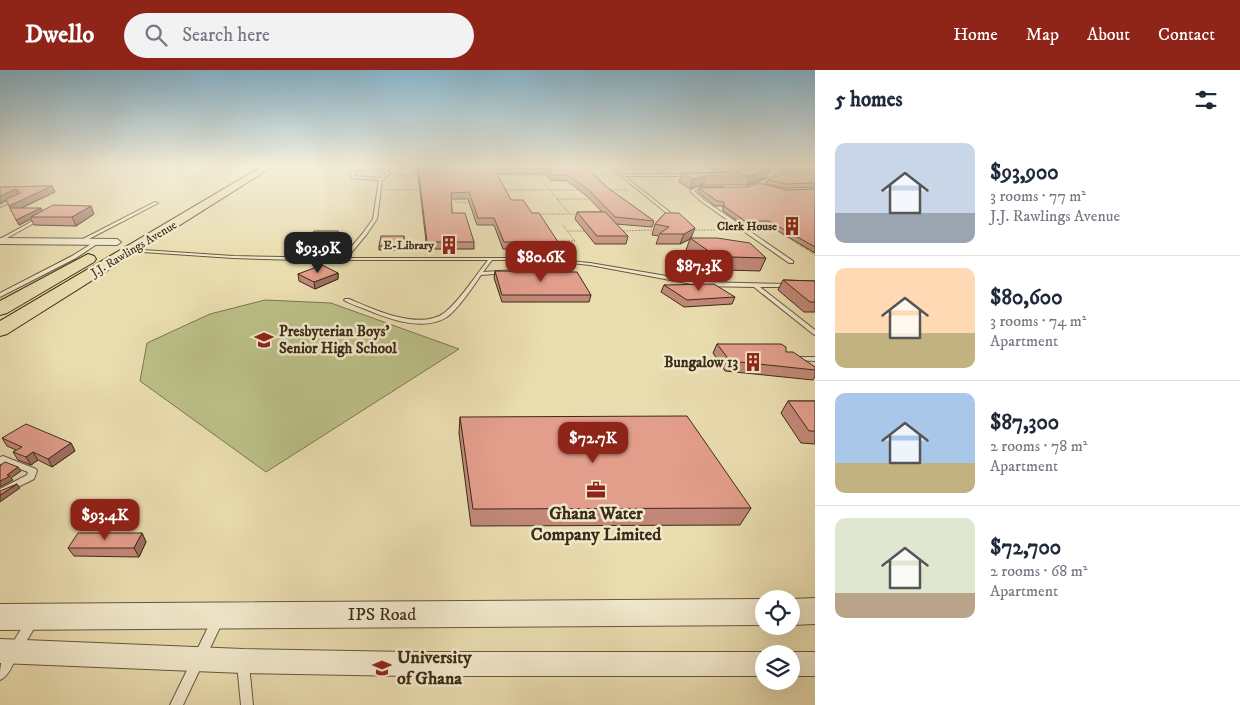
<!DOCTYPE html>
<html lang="en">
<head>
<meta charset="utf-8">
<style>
  :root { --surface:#fff; --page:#f2f2f3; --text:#1f2937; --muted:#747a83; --line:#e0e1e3; --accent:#8f2418 }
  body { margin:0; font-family:"IM FELL DW Pica",serif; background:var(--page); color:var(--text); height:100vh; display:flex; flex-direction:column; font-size:19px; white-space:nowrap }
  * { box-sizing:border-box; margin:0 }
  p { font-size:16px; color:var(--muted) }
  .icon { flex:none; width:28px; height:28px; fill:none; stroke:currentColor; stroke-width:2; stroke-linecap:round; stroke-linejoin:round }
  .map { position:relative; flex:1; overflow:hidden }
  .side { display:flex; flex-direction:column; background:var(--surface); width:425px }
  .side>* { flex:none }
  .tools { position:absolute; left:755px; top:520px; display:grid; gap:10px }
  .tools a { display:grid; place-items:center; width:45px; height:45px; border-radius:50%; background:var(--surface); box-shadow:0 5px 20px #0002; font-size:25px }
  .price { position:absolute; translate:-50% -42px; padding:0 11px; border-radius:10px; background:var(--accent); color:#fff; font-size:16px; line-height:32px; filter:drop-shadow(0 1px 2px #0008) }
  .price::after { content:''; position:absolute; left:50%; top:30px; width:15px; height:11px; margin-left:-8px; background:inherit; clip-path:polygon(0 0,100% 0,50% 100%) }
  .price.selected { background:#222; color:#fff }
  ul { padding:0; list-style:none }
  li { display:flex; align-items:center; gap:15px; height:125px; padding:0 20px }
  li+li { border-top:1px solid var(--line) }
  li span { display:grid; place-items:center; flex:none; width:140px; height:100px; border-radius:10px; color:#555 }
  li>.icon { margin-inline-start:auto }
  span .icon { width:60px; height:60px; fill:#fffc; stroke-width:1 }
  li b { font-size:21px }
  h2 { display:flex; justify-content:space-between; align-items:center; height:60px; padding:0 20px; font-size:21px }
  header { display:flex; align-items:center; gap:30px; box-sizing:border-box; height:70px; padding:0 25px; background:var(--accent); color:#fff }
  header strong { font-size:24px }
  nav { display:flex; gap:28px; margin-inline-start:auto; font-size:18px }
  .search { width:350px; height:45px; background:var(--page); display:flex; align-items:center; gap:12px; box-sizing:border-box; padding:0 18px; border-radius:28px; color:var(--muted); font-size:19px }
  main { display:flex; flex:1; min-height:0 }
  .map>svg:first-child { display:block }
  .green { fill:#bbbf87; stroke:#7b764e }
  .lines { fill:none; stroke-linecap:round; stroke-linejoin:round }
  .service-casing { stroke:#66583c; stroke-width:2 }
  .minor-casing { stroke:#66583c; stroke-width:2 }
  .tertiary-casing { stroke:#66583c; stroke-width:2 }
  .trunk-casing { stroke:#3b2c16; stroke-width:2 }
  .path { stroke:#3b2c16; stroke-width:1; stroke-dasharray:0.5 1; stroke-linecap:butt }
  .service { fill:#f1e8cb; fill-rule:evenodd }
  .minor { fill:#f1e8cb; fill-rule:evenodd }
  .tertiary { fill:#f1e8cb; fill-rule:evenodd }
  .trunk { fill:#e9dcaf; fill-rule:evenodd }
  .wall { fill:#c28778; stroke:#3b2c16 }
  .shaded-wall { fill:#9e6e61; stroke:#3b2c16 }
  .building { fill:#e29d8b; stroke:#3b2c16 }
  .labels { text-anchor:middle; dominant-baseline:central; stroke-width:5; stroke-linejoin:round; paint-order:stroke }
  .far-poi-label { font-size:12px; font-weight:bold; fill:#3b2c16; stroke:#f1e8cb; text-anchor:end }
  .far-street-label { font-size:12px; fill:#3b2c16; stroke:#f1e8cb }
  .poi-label { font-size:15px; font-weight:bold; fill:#3b2c16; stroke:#f1e8cb; text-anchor:start }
  .near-poi-label { font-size:18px; font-weight:bold; fill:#3b2c16; stroke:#f1e8cb }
  .near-street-label { font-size:18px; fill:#3b2c16; stroke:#f1e8cb }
</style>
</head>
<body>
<header>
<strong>Dwello</strong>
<div class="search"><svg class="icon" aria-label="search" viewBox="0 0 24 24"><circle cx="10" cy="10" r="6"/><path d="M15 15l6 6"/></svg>Search here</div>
<nav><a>Home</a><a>Map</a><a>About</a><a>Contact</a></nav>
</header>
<main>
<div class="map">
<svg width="815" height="635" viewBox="0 0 815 635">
  <rect width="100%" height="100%" fill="#e9dcaf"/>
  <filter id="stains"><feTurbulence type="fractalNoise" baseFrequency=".004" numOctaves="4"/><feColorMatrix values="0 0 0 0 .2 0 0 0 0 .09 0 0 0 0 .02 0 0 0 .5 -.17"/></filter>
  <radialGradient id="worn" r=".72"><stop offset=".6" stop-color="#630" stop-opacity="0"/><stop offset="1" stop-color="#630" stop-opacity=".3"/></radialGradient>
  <!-- green -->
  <path class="green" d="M265 230 331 233 459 279 266 402 140 311 147 273 210 244Z"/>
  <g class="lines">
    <!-- service casing -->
    <g class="service-casing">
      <g id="service">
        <path d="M378 97H381L390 103 382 111 377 149 366 165 347 188H539L590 193 702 212 788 214 790 215V217H760L815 260V265L813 264 754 217 702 216 590 195 571 193 557 199 481 205C473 217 458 239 447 247 423 262 389 249 365 239 358 236 350 234 344 230L345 229H349C373 239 419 261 444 243 459 232 476 205 488 190H300L233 188 143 182 141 181 143 180 233 186 342 188 363 163 373 149 379 110 351 108V102ZM379 98 386 103 381 108 354 106V103ZM492 190H539L564 193 556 197 483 202Z"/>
        <path d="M610 97H612L622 104H691L690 106H624L676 147V149H674Z"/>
        <path d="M762 97H764L783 105 748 118V116L778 105Z"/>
        <path d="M697 117H724L723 119H698L694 121 704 130 793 191V193H789L702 132 690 121Z"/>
        <path d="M15 128 18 129 0 137V135Z"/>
        <path d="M155 132 158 133 81 173 77 172Z"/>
        <path d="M40 147 43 148 0 172V169Z"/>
        <path d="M96 171 100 172 76 188 0 227V223L72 186Z"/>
        <path d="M795 287H815V291L793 290 792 289Z"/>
        <path d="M3 386 36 399 37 401 34 409 0 426V419L27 405 28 402 4 393 0 394V387Z"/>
        <path d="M217 546 221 547 223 551 183 635H170L213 547Z"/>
        <path d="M31 548 35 549 37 553 35 557 20 582 16 584 14 583 16 587C13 595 8 607 0 610 0 599 0 586 10 581L12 582 10 578 12 574 27 549Z"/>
        <path d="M243 588 247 590 249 594 253 635H241L237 594 239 590Z"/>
      </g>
    </g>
    <!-- minor casing -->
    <g class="minor-casing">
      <g id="minor">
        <path d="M0 168 117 169 121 172 117 175 0 174Z"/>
        <path d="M0 569 243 579 409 582H764L768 584H764V606H409L243 603 0 593Z"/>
        <path d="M791 582H815V606H791V584H787Z"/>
      </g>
    </g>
    <!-- tertiary casing -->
    <g class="tertiary-casing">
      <g id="tertiary">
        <path d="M815 528V554L791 555V529Z"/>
        <path d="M764 529V555L0 560V534Z"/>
      </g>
    </g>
    <!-- trunk casing -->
    <g class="trunk-casing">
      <g id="trunk">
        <path d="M261 97H272L7 264 0 266V251Z"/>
        <path d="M88 184 94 186 96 189 94 192 7 243 0 245V231Z"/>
      </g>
    </g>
    <!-- path -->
    <g class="path">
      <path d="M394 99H418"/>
      <path d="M394 105H421"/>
      <path d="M494 105H537L536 102"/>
      <path d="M537 105H548"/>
      <path d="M537 105 570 144"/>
      <path d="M591 105H608"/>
      <path d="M386 120H421"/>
      <path d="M504 120H581"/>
      <path d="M609 120H628"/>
      <path d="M454 127 456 132 472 133"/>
      <path d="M557 129H590"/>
      <path d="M537 144H579"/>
      <path d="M764 153 774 160"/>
      <path d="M563 155 567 161"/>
      <path d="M692 160H732"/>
      <path d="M760 160H776"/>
      <path d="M776 160 815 185"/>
      <path d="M620 161 654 160"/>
      <path d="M556 171H575L567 161H586"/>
    </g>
    <!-- service -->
    <use href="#service" class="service"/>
    <!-- minor -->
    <use href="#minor" class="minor"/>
    <!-- tertiary -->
    <use href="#tertiary" class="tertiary"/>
    <!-- trunk -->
    <use href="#trunk" class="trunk"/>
  </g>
  <!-- wall -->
  <g class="wall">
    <path d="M417 97H586L608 118 654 151 652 157 616 154 628 166 626 174H595L575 149 577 142H602L588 127 567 111 550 110 546 104H497L511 130 532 143 558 172 557 179H503L494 155H477L468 129H451L452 143 474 172V179H427Z"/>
    <path d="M708 97H764L766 108 747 115H703L690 119 679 112 682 103 730 102H718Z"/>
    <path d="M767 97H815V102H780Z"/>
    <path d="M815 104V117L784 118 766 114 768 110Z"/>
    <path d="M52 116 55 122 22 138 42 141 94 144 76 156 34 155 31 149 19 155 7 130 0 133V117Z"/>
    <path d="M699 118 786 120 815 119V183L768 155H743L723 141V136H715L698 122Z"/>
    <path d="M665 143 692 168 766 188 760 201 726 200 706 195 686 180 690 169 680 174H656L659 166 652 165 655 154Z"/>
    <path d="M404 166V180H379V176Z"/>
    <path d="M339 167 334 178H309L308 171Z"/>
    <path d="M495 201 591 225 589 232H502L494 208Z"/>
    <path d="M338 203V209L315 219 299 211 298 204Z"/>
    <path d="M783 210 815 211V242H804L778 220Z"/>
    <path d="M664 215 735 227 732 234 684 237 661 222Z"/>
    <path d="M717 274 786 282 815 297V307L813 310 725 301 713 283Z"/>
    <path d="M788 331H815V374L801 373 781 343Z"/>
    <path d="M460 347 751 438 740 455 471 456 459 363Z"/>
    <path d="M2 368 71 373 75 381 52 397 38 390 31 395 18 390 13 382 16 380 7 376Z"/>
    <path d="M142 463 146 472 139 487 74 486 68 478Z"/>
  </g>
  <!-- shaded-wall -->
  <g class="shaded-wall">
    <path d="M770 99 766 108 747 115 750 106Z"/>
    <path d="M706 106 703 115 690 119 693 109Z"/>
    <path d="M52 116 55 122 12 142 9 136Z"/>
    <path d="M16 119 18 125 0 133V126Z"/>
    <path d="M91 136 94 144 76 156 72 147Z"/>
    <path d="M41 138 43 143 31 147V149L19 155 16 150Z"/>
    <path d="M695 158 691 168H690V169L680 174 684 164Z"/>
    <path d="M338 161 339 167 334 178 333 172Z"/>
    <path d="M338 203V209L315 219 314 212Z"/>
    <path d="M71 373 75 381 52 397 48 389Z"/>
    <path d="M33 382 38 390 31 395 26 387Z"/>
    <path d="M18 397 21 401 11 408 13 410 0 417V411L7 405Z"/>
    <path d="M17 414 20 418 0 432V425Z"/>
    <path d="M142 463 146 472 139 487 134 478Z"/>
  </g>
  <!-- building -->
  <g class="building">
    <path d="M418 97H586L608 118 654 151 615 147 590 121 568 105H551L547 98 494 99 511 130H523L532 143H539L558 172H504L494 148H478L469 122 451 123 452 143H465L474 172H427Z"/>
    <path d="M715 97H764L769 99H719Z"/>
    <path d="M777 97H815V99H782Z"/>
    <path d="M732 99H770L750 106H706L693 109 682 103H740Z"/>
    <path d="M783 104H815V113L786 114 768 110Z"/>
    <path d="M759 113 786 120 815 119V177L769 151H745L724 136V132L717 131 699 118 748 117Z"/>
    <path d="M52 116 9 136 6 129 21 123 16 119 0 126V117Z"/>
    <path d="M53 135 91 136 72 147H31Z"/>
    <path d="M10 138H41L16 150Z"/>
    <path d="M577 142H605L628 166H597Z"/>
    <path d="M665 143H679L695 158 684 164H659L669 157 655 154Z"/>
    <path d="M314 161H338L333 172 308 171Z"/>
    <path d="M381 166H404V176H379Z"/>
    <path d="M690 168H717L750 173 766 188 731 187 710 182Z"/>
    <path d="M322 195 338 203 314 212 298 204Z"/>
    <path d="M495 201 577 202 591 225H502Z"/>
    <path d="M783 210 815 211V232H810Z"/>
    <path d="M714 214 735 227 687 230 664 215Z"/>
    <path d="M717 274H781L786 277V282H793L815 297V300L730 291Z"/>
    <path d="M788 331H815V361H809Z"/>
    <path d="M687 346 751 438 473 439 460 347Z"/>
    <path d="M26 354 71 373 48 389 33 382 26 387 13 382 22 377 2 368Z"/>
    <path d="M5 392 18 397 7 405 10 406 0 411V396Z"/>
    <path d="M17 414 0 425V421Z"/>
    <path d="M78 463H142L134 478H68Z"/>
  </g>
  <!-- sky -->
  <linearGradient id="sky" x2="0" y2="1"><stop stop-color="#87b7d1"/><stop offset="0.52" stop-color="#f5efdb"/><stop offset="1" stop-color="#f5efdb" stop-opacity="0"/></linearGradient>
  <rect width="815" height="185" fill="url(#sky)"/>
  <!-- icons -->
  <defs>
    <g id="building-bare" transform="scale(1.5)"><path d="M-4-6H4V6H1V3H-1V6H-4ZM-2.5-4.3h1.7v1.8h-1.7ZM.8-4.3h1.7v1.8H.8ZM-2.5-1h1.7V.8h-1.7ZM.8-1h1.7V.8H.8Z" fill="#8f2418" stroke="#f1e8cb" stroke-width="2.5" paint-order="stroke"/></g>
    <g id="school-bare" transform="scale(1.5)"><path d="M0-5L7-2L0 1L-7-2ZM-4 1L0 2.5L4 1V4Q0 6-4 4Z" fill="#8f2418" stroke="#f1e8cb" stroke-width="2.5" paint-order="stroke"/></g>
    <g id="office-bare" transform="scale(1.5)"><path d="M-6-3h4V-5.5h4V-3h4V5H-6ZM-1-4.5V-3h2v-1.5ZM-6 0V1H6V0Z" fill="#8f2418" stroke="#f1e8cb" stroke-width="2.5" paint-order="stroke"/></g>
    <g id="university-bare" transform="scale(1.5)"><path d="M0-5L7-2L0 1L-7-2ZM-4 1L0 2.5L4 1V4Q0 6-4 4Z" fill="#8f2418" stroke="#f1e8cb" stroke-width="2.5" paint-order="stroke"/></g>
  </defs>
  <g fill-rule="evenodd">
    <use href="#building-bare" x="792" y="156"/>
    <use href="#building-bare" x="449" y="175"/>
    <use href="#school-bare" x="264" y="270"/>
    <use href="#building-bare" x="753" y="292"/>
    <use href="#office-bare" x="596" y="420"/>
    <use href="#university-bare" x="382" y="598"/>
  </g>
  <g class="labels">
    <!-- far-poi labels -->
    <g class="far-poi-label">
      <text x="777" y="156">Clerk House</text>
      <text x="434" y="175">E-Library</text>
    </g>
    <!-- far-street labels -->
    <g class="far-street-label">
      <text transform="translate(134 179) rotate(-31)">J.J. Rawlings Avenue</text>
    </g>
    <!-- poi labels -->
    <g class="poi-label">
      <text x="279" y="261">Presbyterian Boys'<tspan x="279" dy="17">Senior High School</tspan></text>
      <text x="738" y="292" text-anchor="end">Bungalow 13</text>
    </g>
    <!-- near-poi labels -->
    <g class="near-poi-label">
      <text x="596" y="444">Ghana Water<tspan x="596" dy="21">Company Limited</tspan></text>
      <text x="397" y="588" text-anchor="start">University<tspan x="397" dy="21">of Ghana</tspan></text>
    </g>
    <!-- near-street labels -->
    <g class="near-street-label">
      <text x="382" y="545">IPS Road</text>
    </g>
  </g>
  <rect width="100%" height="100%" filter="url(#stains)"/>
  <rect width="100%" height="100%" fill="url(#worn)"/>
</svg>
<div class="tools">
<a><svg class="icon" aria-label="locate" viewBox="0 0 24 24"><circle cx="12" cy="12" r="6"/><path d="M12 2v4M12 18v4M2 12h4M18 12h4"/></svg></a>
<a><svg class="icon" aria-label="layers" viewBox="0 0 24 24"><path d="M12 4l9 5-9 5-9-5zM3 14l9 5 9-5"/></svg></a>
</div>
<b class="price selected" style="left:318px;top:204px">$93.9K</b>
<b class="price" style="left:541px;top:213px">$80.6K</b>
<b class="price" style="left:699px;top:222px">$87.3K</b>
<b class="price" style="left:593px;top:394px">$72.7K</b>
<b class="price" style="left:105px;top:471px">$93.4K</b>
</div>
<section class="side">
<h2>5 homes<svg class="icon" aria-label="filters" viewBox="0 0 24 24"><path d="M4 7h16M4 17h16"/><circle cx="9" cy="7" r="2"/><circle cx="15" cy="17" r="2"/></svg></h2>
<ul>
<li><span style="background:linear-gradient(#c9d6e8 70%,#9aa5b1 0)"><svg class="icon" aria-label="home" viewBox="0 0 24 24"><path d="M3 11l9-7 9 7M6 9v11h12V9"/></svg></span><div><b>$93,900</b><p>3 rooms · 77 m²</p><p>J.J. Rawlings Avenue</p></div></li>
<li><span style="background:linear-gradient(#ffd9b3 65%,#c2b280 0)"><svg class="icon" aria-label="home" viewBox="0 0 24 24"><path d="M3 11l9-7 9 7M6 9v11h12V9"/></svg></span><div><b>$80,600</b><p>3 rooms · 74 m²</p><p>Apartment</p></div></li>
<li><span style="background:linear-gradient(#a9c7e8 70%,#c2b280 0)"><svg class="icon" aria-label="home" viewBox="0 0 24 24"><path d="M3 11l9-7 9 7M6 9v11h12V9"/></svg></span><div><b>$87,300</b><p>2 rooms · 78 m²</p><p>Apartment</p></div></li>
<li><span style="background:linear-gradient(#dfe7d0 75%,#b9a48a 0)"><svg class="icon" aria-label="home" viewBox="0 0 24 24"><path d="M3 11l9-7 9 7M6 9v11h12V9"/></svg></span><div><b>$72,700</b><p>2 rooms · 68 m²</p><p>Apartment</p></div></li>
</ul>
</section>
</main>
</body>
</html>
